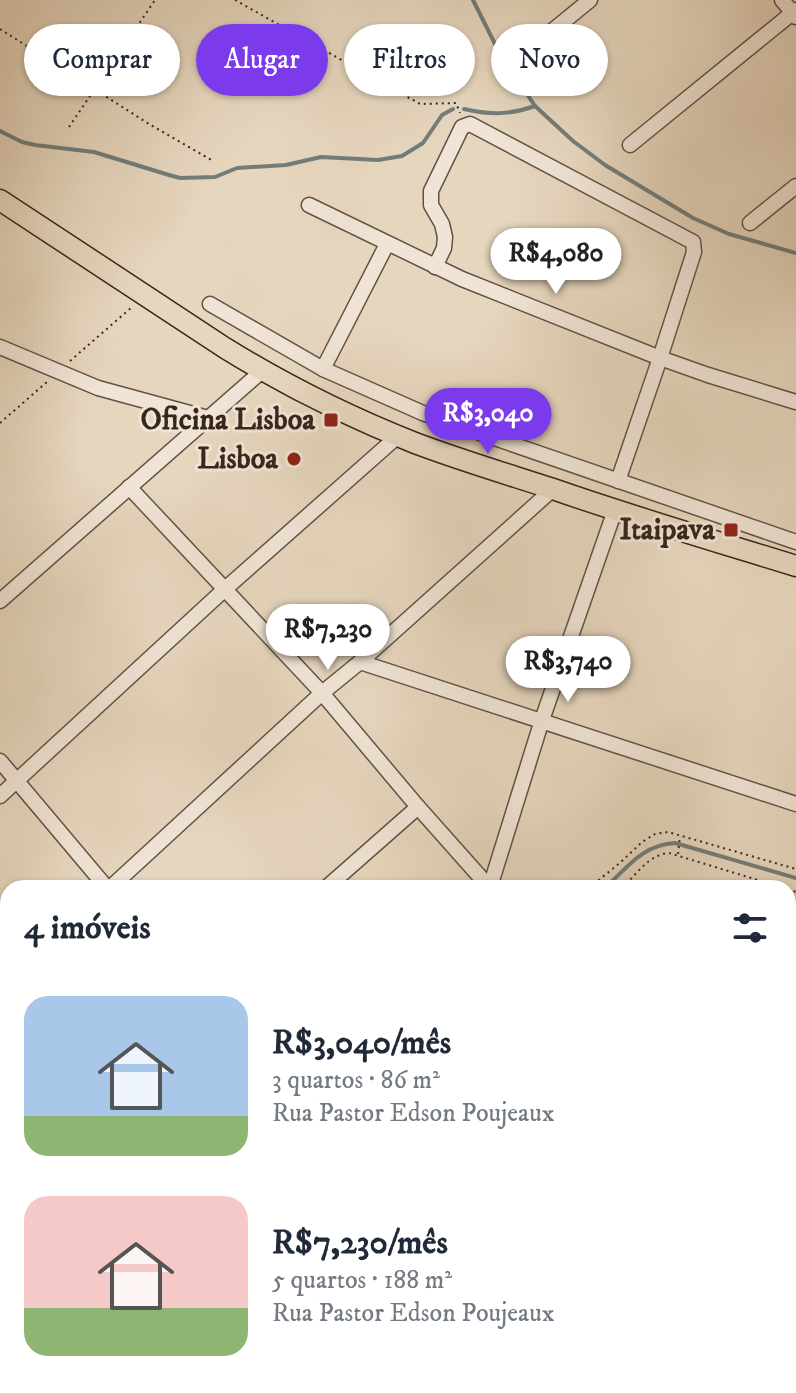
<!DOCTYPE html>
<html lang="pt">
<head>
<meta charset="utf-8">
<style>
  :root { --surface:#fff; --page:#f2f2f3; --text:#1f2937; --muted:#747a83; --accent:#7c3aed }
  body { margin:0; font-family:"IM FELL DW Pica",serif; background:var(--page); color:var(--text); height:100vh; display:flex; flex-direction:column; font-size:30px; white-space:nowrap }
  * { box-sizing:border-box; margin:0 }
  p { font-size:26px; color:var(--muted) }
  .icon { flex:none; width:44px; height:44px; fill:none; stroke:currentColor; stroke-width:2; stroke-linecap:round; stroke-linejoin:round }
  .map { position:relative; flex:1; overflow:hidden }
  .sheet { position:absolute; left:0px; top:880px; width:796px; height:514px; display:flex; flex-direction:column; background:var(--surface); border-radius:24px 24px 0 0; box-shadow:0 2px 6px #0004 }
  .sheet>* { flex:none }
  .hud { position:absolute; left:24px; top:24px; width:748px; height:72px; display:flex; gap:16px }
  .price { position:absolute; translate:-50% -68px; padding:0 18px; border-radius:28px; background:#fff; color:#222; font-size:26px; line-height:52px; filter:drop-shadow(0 2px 4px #0008) }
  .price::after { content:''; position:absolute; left:50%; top:48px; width:24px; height:18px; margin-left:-12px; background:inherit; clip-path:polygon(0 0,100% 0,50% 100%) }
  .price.active { background:var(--accent); color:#fff }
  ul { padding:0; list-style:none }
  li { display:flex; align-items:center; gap:24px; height:200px; padding:0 24px }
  li span { display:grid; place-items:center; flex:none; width:224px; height:160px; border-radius:24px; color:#555 }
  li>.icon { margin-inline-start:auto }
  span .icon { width:96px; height:96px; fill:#fffc; stroke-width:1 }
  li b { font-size:34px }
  h2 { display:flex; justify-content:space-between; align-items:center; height:96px; padding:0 24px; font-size:34px }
  .pill { padding:0 28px; border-radius:36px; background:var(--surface); box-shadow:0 2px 6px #0004; font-size:28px; line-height:72px }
  .pill.active { background:var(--accent); color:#fff }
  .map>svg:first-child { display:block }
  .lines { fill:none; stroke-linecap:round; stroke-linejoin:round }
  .stream { stroke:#727d7a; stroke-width:4 }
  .street-casing { stroke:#635244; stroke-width:17 }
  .primary-casing { stroke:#37261c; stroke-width:23 }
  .path { stroke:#37261c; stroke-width:2; stroke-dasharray:2 4; stroke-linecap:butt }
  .street { stroke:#efe4d5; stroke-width:14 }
  .primary { stroke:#e6d6be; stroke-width:20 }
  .poi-dot { fill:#8f2418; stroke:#efe4d5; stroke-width:3 }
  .labels { text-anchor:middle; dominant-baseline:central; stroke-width:6; stroke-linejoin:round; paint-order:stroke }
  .poi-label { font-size:30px; font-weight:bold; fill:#37261c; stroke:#efe4d5; text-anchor:end }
</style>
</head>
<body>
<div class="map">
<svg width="796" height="1393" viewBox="0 0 796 1393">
  <rect width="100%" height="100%" fill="#e6d6be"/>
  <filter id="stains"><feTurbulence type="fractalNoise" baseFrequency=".0025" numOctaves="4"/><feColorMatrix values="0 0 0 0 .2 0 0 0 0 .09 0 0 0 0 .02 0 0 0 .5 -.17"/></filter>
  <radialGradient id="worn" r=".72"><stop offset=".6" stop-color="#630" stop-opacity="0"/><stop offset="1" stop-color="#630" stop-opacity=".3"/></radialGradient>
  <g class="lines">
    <!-- stream -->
    <g class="stream">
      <path d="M473 0 500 54 535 106 573 141 605 165 693 218 729 234 796 253"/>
      <path d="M464 109C489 115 510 115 535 106"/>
      <path d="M0 131 22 142 35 145 94 152 169 175 180 178 215 177 237 168 286 165 321 157 378 160 402 156 423 143 442 115 453 109"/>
      <path d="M605 888C628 867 642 845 675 843L796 878"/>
    </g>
    <!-- street casing -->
    <g class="street-casing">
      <g id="street">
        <path d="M782 0 796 17"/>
        <path d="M546 36 590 0"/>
        <path d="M630 145 796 10"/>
        <path d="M309 205 462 279 660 358 708 375 796 402"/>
        <path d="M750 223 796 186"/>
        <path d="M435 267 444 248 445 237 442 224 431 205V191L462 127 470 124 693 242 694 252 660 358 618 481"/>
        <path d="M210 304 323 369 425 414 796 542"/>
        <path d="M0 347 98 388 208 418"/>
        <path d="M323 369 387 244"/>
        <path d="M129 487 322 693 418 807 490 888"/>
        <path d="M0 601 262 371"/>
        <path d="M360 662 796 804"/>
        <path d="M0 761 107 888"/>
        <path d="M0 796 225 589 398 436"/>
        <path d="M490 887 542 720 615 510"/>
        <path d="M110 888 322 693 360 662 553 489"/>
        <path d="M326 888 418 807"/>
        <path d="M0 984 8 977"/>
        <path d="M788 1050 796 1043"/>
        <path d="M0 1171 8 1165"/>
        <path d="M0 1198 8 1207"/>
        <path d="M788 1226 796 1235"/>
        <path d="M0 1369 8 1362"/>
        <path d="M172 1386 178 1393"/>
        <path d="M551 1386 556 1393"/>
        <path d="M189 1393 197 1386"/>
        <path d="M401 1393 409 1386"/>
        <path d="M607 1393 615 1386"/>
      </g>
    </g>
    <!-- primary casing -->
    <g class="primary-casing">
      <path id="primary" d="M0 200 225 348C285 385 349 417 415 443 460 460 507 474 553 489 633 517 715 541 796 566"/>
    </g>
    <!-- path -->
    <g class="path">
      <path d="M235 0 420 104 456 103 460 113"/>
      <path d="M0 29 149 124 213 161"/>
      <path d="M69 127 155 0"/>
      <path d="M70 361 132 307"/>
      <path d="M0 423 48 381"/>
      <path d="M678 854 680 836"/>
      <path d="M589 888 621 862 642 842 655 834 668 832 796 869"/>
      <path d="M622 888C637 874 648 855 669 853L784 888"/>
      <path d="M788 889 796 892"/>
    </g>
    <!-- street -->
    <use href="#street" class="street"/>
    <!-- primary -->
    <use href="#primary" class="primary"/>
  </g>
  <!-- markers -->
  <g class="poi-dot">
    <rect x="323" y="412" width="16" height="16" rx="4"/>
    <circle cx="294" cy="459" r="8"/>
    <rect x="723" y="522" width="16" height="16" rx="4"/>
  </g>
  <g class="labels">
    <!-- poi labels -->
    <g class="poi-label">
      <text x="315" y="420">Oficina Lisboa</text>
      <text x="278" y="459">Lisboa</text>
      <text x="715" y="530">Itaipava</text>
    </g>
  </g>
  <rect width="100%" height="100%" filter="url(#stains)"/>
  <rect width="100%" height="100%" fill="url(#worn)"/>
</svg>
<b class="price" style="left:556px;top:296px">R$4,080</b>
<b class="price active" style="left:488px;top:456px">R$3,040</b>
<b class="price" style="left:328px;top:672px">R$7,230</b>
<b class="price" style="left:568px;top:704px">R$3,740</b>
<div class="hud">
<a class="pill">Comprar</a>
<a class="pill active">Alugar</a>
<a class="pill">Filtros</a>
<a class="pill">Novo</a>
</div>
<section class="sheet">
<h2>4 imóveis<svg class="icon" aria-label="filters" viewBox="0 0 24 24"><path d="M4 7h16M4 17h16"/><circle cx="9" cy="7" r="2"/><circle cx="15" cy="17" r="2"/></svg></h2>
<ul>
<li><span style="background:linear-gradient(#a9c7e8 75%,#8fb573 0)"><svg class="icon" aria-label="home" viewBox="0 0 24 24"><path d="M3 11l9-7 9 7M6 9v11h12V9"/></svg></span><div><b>R$3,040/mês</b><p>3 quartos · 86 m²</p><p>Rua Pastor Edson Poujeaux</p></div></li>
<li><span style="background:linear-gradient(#f6c9c9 70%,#8fb573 0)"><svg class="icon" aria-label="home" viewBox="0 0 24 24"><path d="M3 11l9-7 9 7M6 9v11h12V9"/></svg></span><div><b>R$7,230/mês</b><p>5 quartos · 188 m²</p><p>Rua Pastor Edson Poujeaux</p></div></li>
</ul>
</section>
</div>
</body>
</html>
